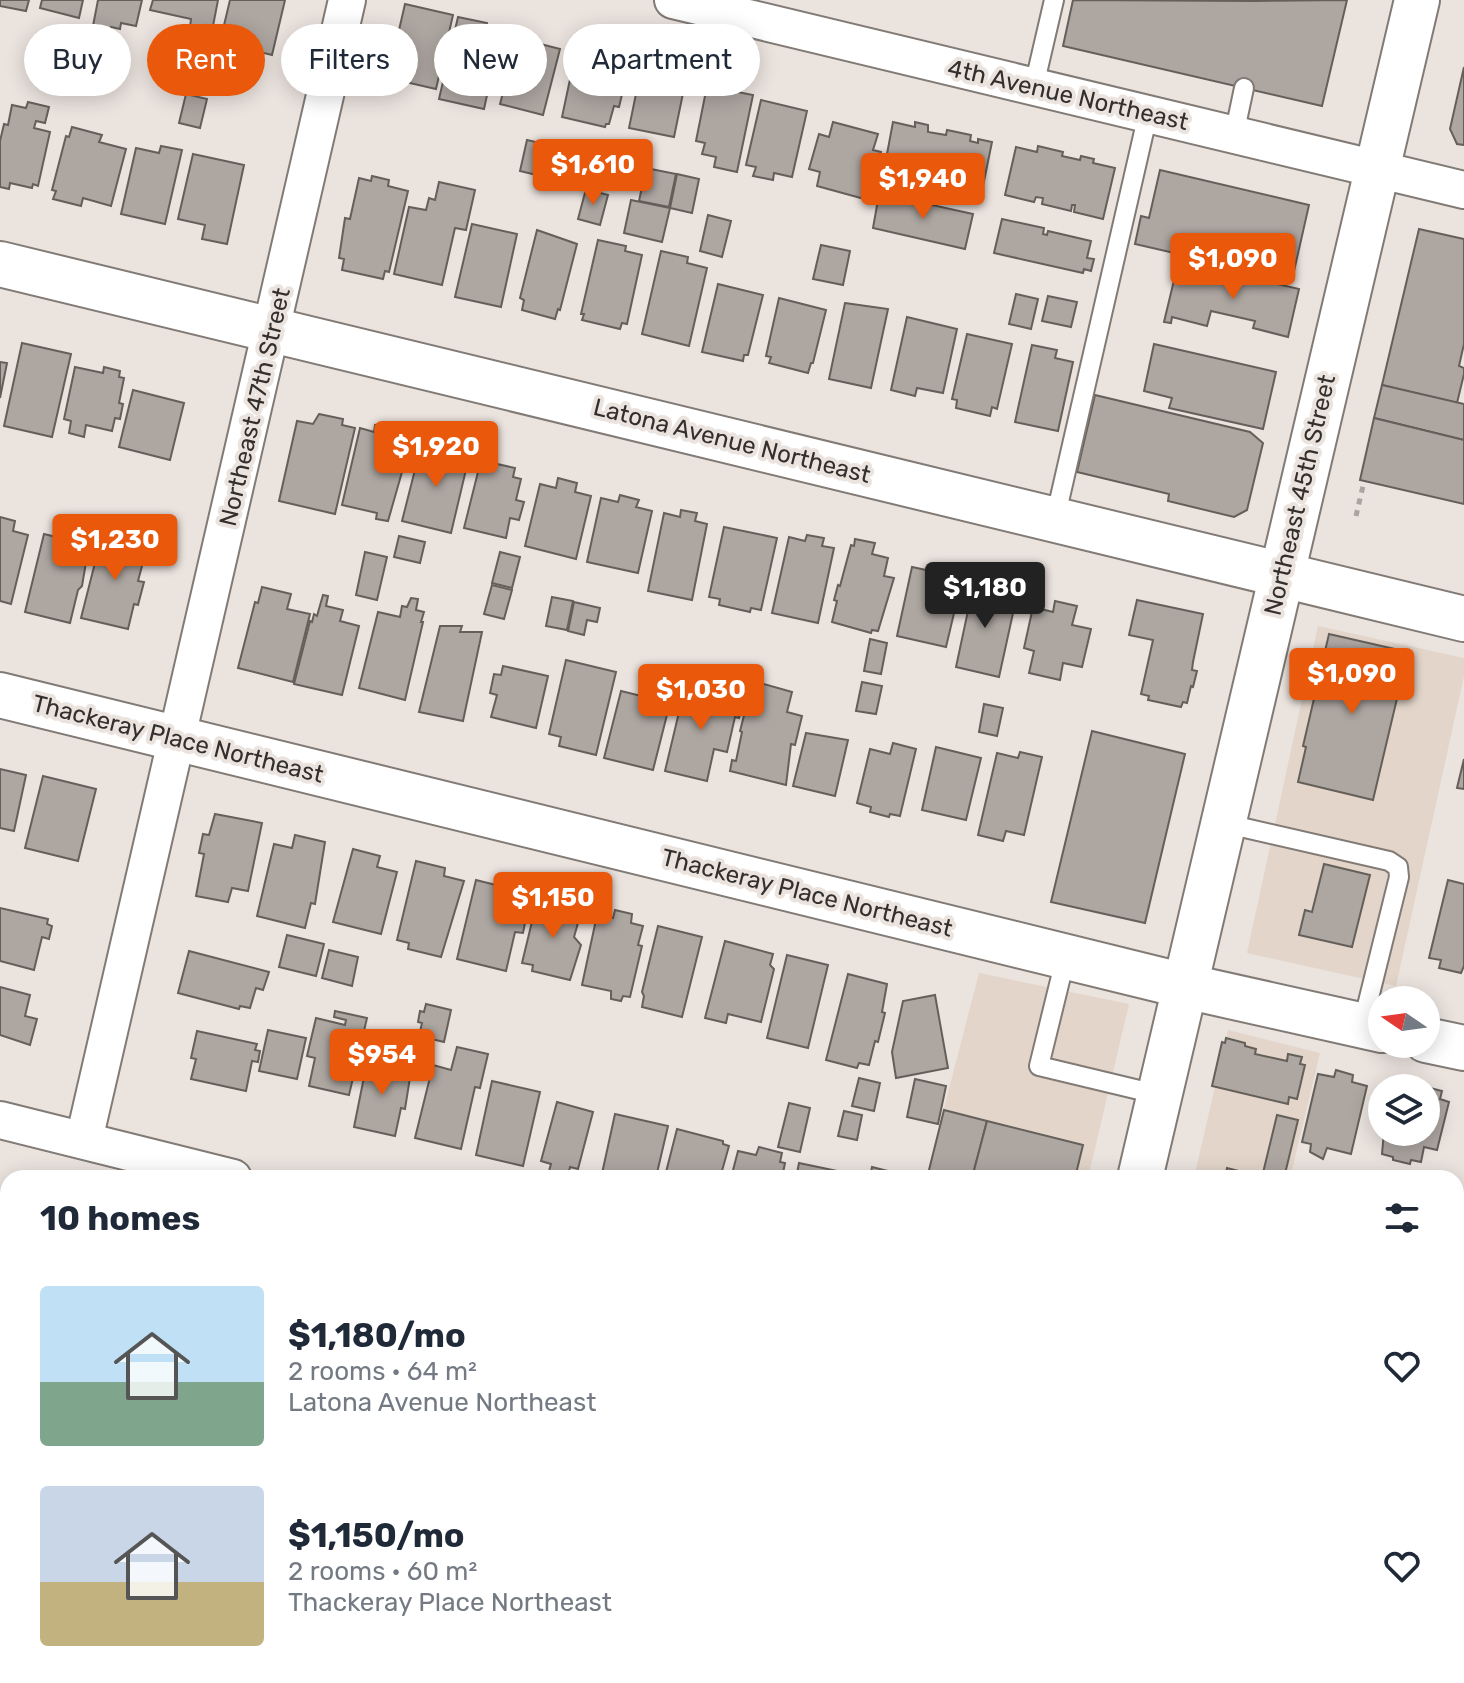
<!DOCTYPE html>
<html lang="en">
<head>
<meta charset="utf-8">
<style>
  :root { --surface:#fff; --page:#f2f2f3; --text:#1f2937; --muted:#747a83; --accent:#ea580c }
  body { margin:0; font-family:Rubik,sans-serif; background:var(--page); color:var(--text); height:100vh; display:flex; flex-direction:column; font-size:30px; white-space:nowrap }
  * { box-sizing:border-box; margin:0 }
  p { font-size:26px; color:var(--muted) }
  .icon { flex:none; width:44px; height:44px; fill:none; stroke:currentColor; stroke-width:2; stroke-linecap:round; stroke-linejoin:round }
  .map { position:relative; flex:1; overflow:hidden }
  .drawer { position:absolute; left:0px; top:1170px; width:1464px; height:514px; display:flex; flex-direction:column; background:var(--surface); border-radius:24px 24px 0 0; box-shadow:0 4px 20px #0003 }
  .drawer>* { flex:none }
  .hud { position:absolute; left:24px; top:24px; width:800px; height:72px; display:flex; gap:16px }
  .needle { width:52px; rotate:283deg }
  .controls { position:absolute; left:1368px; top:986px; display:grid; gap:16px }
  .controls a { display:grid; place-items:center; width:72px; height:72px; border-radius:50%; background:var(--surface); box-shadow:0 4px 20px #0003; font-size:40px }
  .price { position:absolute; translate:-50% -68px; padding:0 18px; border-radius:8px; background:var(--accent); color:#fff; font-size:26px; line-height:52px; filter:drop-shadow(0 2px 4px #0008) }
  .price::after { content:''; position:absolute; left:50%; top:48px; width:24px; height:18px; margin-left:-12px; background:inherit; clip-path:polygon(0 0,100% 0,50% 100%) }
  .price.on { background:#222; color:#fff }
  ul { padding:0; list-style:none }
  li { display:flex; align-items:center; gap:24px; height:200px; padding:0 40px }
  li span { display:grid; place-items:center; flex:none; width:224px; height:160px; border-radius:8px; color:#555 }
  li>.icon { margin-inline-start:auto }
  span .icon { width:96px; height:96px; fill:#fffc; stroke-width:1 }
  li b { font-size:34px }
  h2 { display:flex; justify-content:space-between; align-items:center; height:96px; padding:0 40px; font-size:34px }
  .tag { padding:0 28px; border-radius:36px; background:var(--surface); box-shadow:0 4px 20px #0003; font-size:28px; line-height:72px }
  .tag.on { background:var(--accent); color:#fff }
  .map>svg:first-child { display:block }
  .built { fill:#e3d5ca }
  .building { fill:#ada6a1; stroke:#655f5a; stroke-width:2 }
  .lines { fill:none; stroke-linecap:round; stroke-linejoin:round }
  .service-casing { stroke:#817a75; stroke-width:22 }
  .minor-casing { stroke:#817a75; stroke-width:40 }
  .tertiary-casing { stroke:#817a75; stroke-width:48 }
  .secondary-casing { stroke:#817a75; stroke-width:48 }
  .path { stroke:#aba5a1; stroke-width:5; stroke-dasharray:6 6; stroke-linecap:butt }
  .service { stroke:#fff; stroke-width:18 }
  .minor { stroke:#fff; stroke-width:36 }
  .tertiary { stroke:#fff; stroke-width:44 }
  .secondary { stroke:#fff; stroke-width:44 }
  .labels { text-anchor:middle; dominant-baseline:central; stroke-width:8; stroke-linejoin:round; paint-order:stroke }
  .street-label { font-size:24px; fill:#322f2d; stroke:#ebe3de }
</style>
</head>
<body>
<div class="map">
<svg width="1464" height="1683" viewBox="0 0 1464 1683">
  <rect width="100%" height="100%" fill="#ebe3de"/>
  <!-- built -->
  <g class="built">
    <path d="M1318 626 1464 658V676L1396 986 1247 953Z"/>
    <path d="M979 973 1129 1004 1088 1178H926Z"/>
    <path d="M1228 1030 1320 1053 1290 1178H1194Z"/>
    <path d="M1073 1676H1255L1253 1683H1071Z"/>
  </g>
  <!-- building -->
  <g class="building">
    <path d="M0 0H29L26 11 0 6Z"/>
    <path d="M42 0H83L79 18 40 8Z"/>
    <path d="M98 0H142L136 26 121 23 120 29 111 27 109 35 92 31Z"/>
    <path d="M153 0H218L213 26 208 25 207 30 190 27 191 19 150 10Z"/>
    <path d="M230 0H285L272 55 220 42Z"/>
    <path d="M1073 0 1254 1 1347 0 1322 106 1063 46Z"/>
    <path d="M405 4 453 15 436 89 388 78Z"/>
    <path d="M458 17 487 23 485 32 501 36 493 87 489 86 484 109 439 99Z"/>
    <path d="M517 38 560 49 543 115 500 104Z"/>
    <path d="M575 56 620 66 616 85 624 86 619 107 614 106 609 124H606L605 127 562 117Z"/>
    <path d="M643 60 688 69 674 137 629 128Z"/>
    <path d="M1464 67V145L1457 144 1450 129Z"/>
    <path d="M707 86 753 95 737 172 714 167 716 157 702 154 705 143 696 141Z"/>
    <path d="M186 94 207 99 200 128 179 123Z"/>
    <path d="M761 100 807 111 792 177 774 173 773 180 753 176 756 167 746 165Z"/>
    <path d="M28 102 49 107 45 123 36 121 34 128 50 132 38 186 33 184 32 188 10 183 9 189 0 187V141L4 124 8 125 12 105 26 108Z"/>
    <path d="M833 122 878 134 873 150 881 152 868 200 817 186 820 172 809 169 819 134 829 137Z"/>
    <path d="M893 122 915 127V122L928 125V132L946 135 947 130 971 135 970 141 978 143V139L992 142 982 191 954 186 955 180 943 178V183L914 178 915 172 912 171 911 175 884 170Z"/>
    <path d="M72 127 102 135 99 142 126 149 111 206 83 198 81 206 53 199 56 191 52 190 66 136 69 137Z"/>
    <path d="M527 140 553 146 545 177 520 171Z"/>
    <path d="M161 146 182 150 165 224 121 214 136 148 159 153Z"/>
    <path d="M1038 146 1063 152 1062 156 1080 160 1081 156 1094 159 1093 163 1115 168 1103 219 1074 212 1075 205H1072L1071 211 1042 204 1043 198 1036 197 1034 202 1005 195 1016 147 1037 152Z"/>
    <path d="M193 154 244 165 227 244 202 239 205 225 178 219Z"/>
    <path d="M646 168 676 174 669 207 639 201Z"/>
    <path d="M1160 170 1309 205 1292 280 1135 244 1141 216 1149 218Z"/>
    <path d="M677 174 699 179 692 213 670 208Z"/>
    <path d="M372 176 389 180 388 186 408 191 389 272 385 271 383 279 342 270 344 259 339 258 345 218 350 219 359 178 371 181Z"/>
    <path d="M439 182 475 190 466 230 455 228 442 285 394 274 409 207 426 210 429 198 435 200Z"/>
    <path d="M586 189 608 195 600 225 578 219Z"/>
    <path d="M879 194 922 204 924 199 933 201 932 205 973 214 965 249 873 228Z"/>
    <path d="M631 200 670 208 662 242 624 233Z"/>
    <path d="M708 215 731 221 722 257 700 251Z"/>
    <path d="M1002 219 1044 228 1043 234 1047 235 1048 231 1091 241 1087 258 1094 259 1091 271 1084 269 1083 273 994 253Z"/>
    <path d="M472 224 517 234 501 307 455 297Z"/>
    <path d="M1419 229 1464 239V344L1459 366 1464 368V374L1457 403 1382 385Z"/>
    <path d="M537 230 577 244 560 310 558 309 555 319 522 310 524 300 520 298Z"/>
    <path d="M598 240 626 246 625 251 642 255 627 324 622 323 620 329 582 320 584 314H581Z"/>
    <path d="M821 245 850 251 843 285 813 279Z"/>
    <path d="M661 251 688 257 687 263 707 268 689 346 642 334Z"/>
    <path d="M1217 270 1299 289 1288 337 1253 328 1255 321 1211 311 1207 326 1172 317 1171 323 1164 322 1176 272 1215 281Z"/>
    <path d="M718 284 763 295 748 355H744L743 361 702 352Z"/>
    <path d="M1016 294 1038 299 1031 329 1009 324Z"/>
    <path d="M1048 296 1077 302 1071 327 1042 321Z"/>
    <path d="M779 298 826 310 813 363H811L808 373 769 363 771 357 766 356Z"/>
    <path d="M845 303 888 309 871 388 829 379Z"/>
    <path d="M907 317 957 329 943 393 917 388 915 396 891 390Z"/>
    <path d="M967 334 1012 344 997 409 992 407 990 416 956 408 957 400 952 399Z"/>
    <path d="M22 343 71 354 52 437 4 426Z"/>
    <path d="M1154 344 1276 372 1263 429 1169 408 1172 398 1144 391Z"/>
    <path d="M1032 345 1057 350 1055 358 1073 362 1058 431 1015 422Z"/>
    <path d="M0 362 7 363 0 398Z"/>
    <path d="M75 367 103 373 104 367 120 371 119 377 124 378 119 403 123 404 120 419 115 418 112 431 86 425 84 437 69 433 71 421 64 419Z"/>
    <path d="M1382 385 1464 404V440L1374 418Z"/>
    <path d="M133 390 184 403 170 460 119 447Z"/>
    <path d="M1095 395 1250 432 1263 443 1247 510 1234 517 1168 501 1169 494 1077 472Z"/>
    <path d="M319 414 343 419 342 425 355 428 335 514 279 501 297 421 313 424Z"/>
    <path d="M1374 418 1464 440V504L1360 480Z"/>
    <path d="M375 425 397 430 390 462 404 465 388 521 376 519 377 513 342 505 360 428 374 432Z"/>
    <path d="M421 446 469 457 451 533 402 521Z"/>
    <path d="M488 462 515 468 513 477 521 479 516 500 524 502 519 520 510 518 506 538 464 528 479 468 486 470Z"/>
    <path d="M558 478 577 483 575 492 591 496 576 559 525 546 540 484 556 488Z"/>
    <path d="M620 495 639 500 636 507 652 511 638 573 587 562 601 498 618 502Z"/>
    <path d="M681 510 697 513 695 521 707 524 692 600 648 591 664 513 680 517Z"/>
    <path d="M0 517 15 521 13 531 28 535 11 604 0 601Z"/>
    <path d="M724 527 777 538 761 610 751 608 750 612 719 605 720 599 709 597Z"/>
    <path d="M44 534 89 545 82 586 78 590 70 623 25 612Z"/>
    <path d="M116 535 143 541 141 550 146 551 138 581 144 582 138 605 134 604 128 629 81 618 101 539 114 543Z"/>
    <path d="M807 535 824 538 822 546 834 548 818 623 772 613 789 537 805 541Z"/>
    <path d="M399 536 425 542 420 563 394 557Z"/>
    <path d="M855 539 875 543 872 554 888 558 884 576 894 578 878 631 872 630 871 633 832 622 837 601 834 600 838 585 840 586 851 545 854 546Z"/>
    <path d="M365 552 387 557 377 600 356 595Z"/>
    <path d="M500 552 520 557 512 588 492 583Z"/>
    <path d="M942 566 964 571 946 647 897 636 912 567 940 573Z"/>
    <path d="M975 578 999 584 996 600 1015 604 999 677 956 667Z"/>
    <path d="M492 585 512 590 504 619 484 614Z"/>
    <path d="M262 587 291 594 287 609 310 614 293 682 238 668 255 602 258 603Z"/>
    <path d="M323 595 328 596 326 606 343 610 340 621 359 626 342 695 294 684 310 621 312 622 314 614 317 616Z"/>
    <path d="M552 597 573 601 567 630 546 626Z"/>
    <path d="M411 598 418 599 416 610 424 612 421 622H423L405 700 359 688 378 612 400 617 402 606 407 607Z"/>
    <path d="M1137 600 1203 614 1193 662 1192 670 1197 671 1193 687 1191 686 1187 703 1183 702 1181 707 1148 700 1149 696 1141 694 1153 640 1129 635Z"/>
    <path d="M1055 601 1077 606 1072 625 1091 629 1082 667 1063 663 1060 680 1029 673 1034 651 1024 648 1033 607 1053 612Z"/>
    <path d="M574 602 600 608 597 622 587 620 584 635 568 631Z"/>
    <path d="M440 626H462L460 632H482L463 721 419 712Z"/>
    <path d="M1329 634 1408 652 1373 800 1298 782 1306 747 1303 746Z"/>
    <path d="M870 639 887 643 881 674 864 671Z"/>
    <path d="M566 660 616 672 596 755 559 746 561 737 549 734Z"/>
    <path d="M503 666 548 676 536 728 491 717 497 695 490 693 494 674 501 675Z"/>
    <path d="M753 681 792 692 787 712 802 716 795 745 791 744 786 785 730 771 732 760 736 761 742 732 740 731Z"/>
    <path d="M862 682 882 686 876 714 856 711Z"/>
    <path d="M685 687 743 702 739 718 735 717 727 752 714 749 707 781 665 771Z"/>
    <path d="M621 691 670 703 653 770 604 758Z"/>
    <path d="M984 704 1003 708 997 736 979 732Z"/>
    <path d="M1092 731 1185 754 1145 923 1051 902Z"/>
    <path d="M806 733 848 740 835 796 793 786Z"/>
    <path d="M893 743 916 749 900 816 890 814 889 817 870 812 871 807 857 803 870 749 890 754Z"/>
    <path d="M936 747 981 758 966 820 922 810Z"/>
    <path d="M1020 752 1042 757 1024 835 1006 831 1003 841 978 835 997 753 1018 758Z"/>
    <path d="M1464 759V789L1457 788Z"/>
    <path d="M0 769 26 775 14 831 0 828Z"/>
    <path d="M43 776 96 789 78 861 25 848Z"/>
    <path d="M215 814 262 823 248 891 232 888 228 902 196 896 204 854 199 853 203 834 209 835Z"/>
    <path d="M295 835 325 842 315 904 311 903 305 928 257 916 274 844 292 848Z"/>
    <path d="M353 849 380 856 377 867 397 872 381 934 333 922Z"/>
    <path d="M416 861 445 868 444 876 464 881 441 957 408 949 409 943 397 940Z"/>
    <path d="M1324 864 1370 875 1352 947 1299 935 1305 910 1312 912Z"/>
    <path d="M476 880 500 886 498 895 523 900 520 916 526 918 523 933 515 932 506 971 457 959Z"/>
    <path d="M1448 880 1464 884V966L1461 973 1439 968 1441 960 1429 958Z"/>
    <path d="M538 897 565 904V907L575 909 580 916 574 937 581 945 570 980 532 971 533 965 522 963Z"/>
    <path d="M0 908 48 919 47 924 52 926 49 939 42 937 34 970 0 961Z"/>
    <path d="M615 910 632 914 631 923 643 926 638 945 642 946 630 997 623 996 621 1001 611 999V991L582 985 597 915 613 918Z"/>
    <path d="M658 926 702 937 682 1017 642 1007 644 996 642 992Z"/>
    <path d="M287 935 324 944 316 976 279 967Z"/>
    <path d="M725 941 773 954 770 965 774 969 761 1022 728 1014 726 1023 705 1018Z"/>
    <path d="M329 950 358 957 352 986 322 978Z"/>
    <path d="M189 951 269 972 263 990 256 988 250 1008 240 1006 239 1009 178 993Z"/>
    <path d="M787 955 828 965 808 1048 767 1038Z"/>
    <path d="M848 974 887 984 882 1012 885 1013 878 1042 875 1041 869 1065 859 1063 857 1068 826 1060Z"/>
    <path d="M0 987 30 995 25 1016 37 1019 30 1045 0 1035Z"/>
    <path d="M935 995 948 1068 896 1078 892 1052 903 1001Z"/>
    <path d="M426 1004 451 1010 444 1042 419 1036 422 1023 418 1022 420 1011 424 1012Z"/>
    <path d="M335 1011 367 1018 349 1095 309 1086 315 1058 307 1056 316 1018 345 1025 346 1020 334 1017Z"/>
    <path d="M268 1030 306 1038 297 1079 259 1071Z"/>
    <path d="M197 1031 257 1044 255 1050 260 1051 258 1062 252 1061 246 1091 191 1079 196 1059 191 1058Z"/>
    <path d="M1226 1038 1245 1043V1046L1256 1049 1255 1054 1287 1061 1288 1054 1302 1057 1300 1064 1305 1065 1297 1099 1289 1097 1288 1104 1212 1086 1222 1042 1225 1043Z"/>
    <path d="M457 1047 488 1054 480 1088 475 1087 461 1149 415 1138 433 1065 451 1070Z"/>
    <path d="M373 1058 392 1062 391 1067 411 1071 405 1109 401 1108 395 1136 354 1127 367 1062 372 1063Z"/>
    <path d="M1336 1070 1353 1075 1352 1082 1367 1086 1351 1154 1327 1148 1323 1159 1310 1152 1311 1144 1302 1142 1318 1074 1334 1077Z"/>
    <path d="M859 1078 880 1083 874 1111 852 1106Z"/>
    <path d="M915 1079 946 1086 938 1124 907 1117Z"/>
    <path d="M492 1081 540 1092 523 1166 476 1155Z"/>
    <path d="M1406 1082 1442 1091 1440 1099 1449 1102 1437 1150 1424 1147 1421 1162 1411 1160 1410 1164 1393 1160V1157L1382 1154 1384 1132H1426V1088H1405Z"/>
    <path d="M557 1102 593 1112 578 1169 570 1167 568 1176 549 1171 551 1164 541 1161Z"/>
    <path d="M789 1103 810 1108 800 1152 778 1147Z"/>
    <path d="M944 1110 987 1121 972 1178H927Z"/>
    <path d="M844 1111 862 1115 857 1140 838 1136Z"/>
    <path d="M615 1114 668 1126 657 1173 644 1171 642 1178H601Z"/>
    <path d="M1277 1115 1298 1120 1284 1178H1225L1227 1168 1262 1177Z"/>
    <path d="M987 1121 1083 1145 1075 1178H972Z"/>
    <path d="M677 1129 723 1141V1144L729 1146 720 1178 665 1176Z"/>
    <path d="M759 1147 782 1153 780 1162 785 1163 782 1178H731L738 1151 756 1155Z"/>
    <path d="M799 1163 847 1173 846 1178H796Z"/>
    <path d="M872 1167 888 1171V1175L895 1178H867L870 1177Z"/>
    <path d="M8 1245V1301L5 1300 6 1292 0 1291V1277Z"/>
    <path d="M1456 1255 1464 1256V1289L1456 1288Z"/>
    <path d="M1456 1313 1464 1315V1386L1456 1384Z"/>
    <path d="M0 1382 8 1384V1428L0 1463Z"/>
    <path d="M14 1676 32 1677 31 1682 36 1683H13Z"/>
    <path d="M173 1676H212L211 1683Z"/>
    <path d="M339 1676H400L398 1683H337Z"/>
    <path d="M401 1676H458L456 1683H400Z"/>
    <path d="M494 1676 513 1679 512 1683H493Z"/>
    <path d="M806 1676H951L950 1683H804Z"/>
    <path d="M1197 1676H1239L1237 1683H1195Z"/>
  </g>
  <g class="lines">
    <!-- service casing -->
    <g class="service-casing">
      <g id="service">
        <path d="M1034 86 1054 0"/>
        <path d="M1234 135 1244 88"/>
        <path d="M1055 519 1148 114"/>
        <path d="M1223 823 1389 861 1398 867 1399 877 1362 1026"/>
        <path d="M1066 956 1039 1066 1160 1095"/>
      </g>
    </g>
    <!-- minor casing -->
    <g class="minor-casing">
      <g id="minor">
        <path d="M673 0 1464 190"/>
        <path d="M0 1120 233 1178"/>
        <path d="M84 1140 347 0"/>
        <path d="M1456 1472 1464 1474"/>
        <path d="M0 1526 8 1528"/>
        <path d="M630 1676 661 1683"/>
        <path d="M285 1683 286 1676"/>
      </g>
    </g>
    <!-- tertiary casing -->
    <g class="tertiary-casing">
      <g id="tertiary">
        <path d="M0 264 1464 619"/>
        <path d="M0 695 1185 986 1382 1030"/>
        <path d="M1426 1040 1464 1048"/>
      </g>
    </g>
    <!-- secondary casing -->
    <g class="secondary-casing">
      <g id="secondary">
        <path d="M1140 1178 1417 0"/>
        <path d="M1022 1683 1024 1676"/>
      </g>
    </g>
    <!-- path -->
    <path class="path" d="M1356 516 1363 486"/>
    <!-- service -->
    <use href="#service" class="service"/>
    <!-- minor -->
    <use href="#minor" class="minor"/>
    <!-- tertiary -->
    <use href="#tertiary" class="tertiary"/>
    <!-- secondary -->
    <use href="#secondary" class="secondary"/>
  </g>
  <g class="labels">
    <!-- street labels -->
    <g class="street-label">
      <text transform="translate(1068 95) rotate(13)">4th Avenue Northeast</text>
      <text transform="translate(255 407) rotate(-77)">Northeast 47th Street</text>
      <text transform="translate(732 441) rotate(14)">Latona Avenue Northeast</text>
      <text transform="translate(1300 495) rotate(-77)">Northeast 45th Street</text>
      <text transform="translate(178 739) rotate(14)">Thackeray Place Northeast</text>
      <text transform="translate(807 893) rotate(14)">Thackeray Place Northeast</text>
    </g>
  </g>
</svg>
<div class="controls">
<a><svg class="needle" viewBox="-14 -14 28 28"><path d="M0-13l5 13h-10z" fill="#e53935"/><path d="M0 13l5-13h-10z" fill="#747a83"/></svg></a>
<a><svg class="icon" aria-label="layers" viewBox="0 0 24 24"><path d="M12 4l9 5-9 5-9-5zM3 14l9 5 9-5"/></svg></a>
</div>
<b class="price" style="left:593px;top:207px">$1,610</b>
<b class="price" style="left:923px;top:221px">$1,940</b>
<b class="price" style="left:1233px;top:301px">$1,090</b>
<b class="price" style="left:436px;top:489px">$1,920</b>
<b class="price" style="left:115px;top:582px">$1,230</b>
<b class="price on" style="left:985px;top:630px">$1,180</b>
<b class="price" style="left:1352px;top:716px">$1,090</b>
<b class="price" style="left:701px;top:732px">$1,030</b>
<b class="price" style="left:553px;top:940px">$1,150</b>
<b class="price" style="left:382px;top:1097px">$954</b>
<div class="hud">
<a class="tag">Buy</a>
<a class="tag on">Rent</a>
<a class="tag">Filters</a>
<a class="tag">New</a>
<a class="tag">Apartment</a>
</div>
<section class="drawer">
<h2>10 homes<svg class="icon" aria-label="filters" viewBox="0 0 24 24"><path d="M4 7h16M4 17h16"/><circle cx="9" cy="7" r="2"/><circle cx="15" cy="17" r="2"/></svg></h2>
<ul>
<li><span style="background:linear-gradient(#bfe0f5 60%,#7fa58c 0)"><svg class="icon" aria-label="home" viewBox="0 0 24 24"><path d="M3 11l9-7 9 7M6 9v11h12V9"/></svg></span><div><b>$1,180/mo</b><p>2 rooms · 64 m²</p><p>Latona Avenue Northeast</p></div><svg class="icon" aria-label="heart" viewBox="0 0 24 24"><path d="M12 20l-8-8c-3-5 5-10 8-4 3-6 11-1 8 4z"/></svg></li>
<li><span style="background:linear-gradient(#c9d6e8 60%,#c2b280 0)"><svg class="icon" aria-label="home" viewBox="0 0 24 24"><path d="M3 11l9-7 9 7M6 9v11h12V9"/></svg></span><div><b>$1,150/mo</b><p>2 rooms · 60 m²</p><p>Thackeray Place Northeast</p></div><svg class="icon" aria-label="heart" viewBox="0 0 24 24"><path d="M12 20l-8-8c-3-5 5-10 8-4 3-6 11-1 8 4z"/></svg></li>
</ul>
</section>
</div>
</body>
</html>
